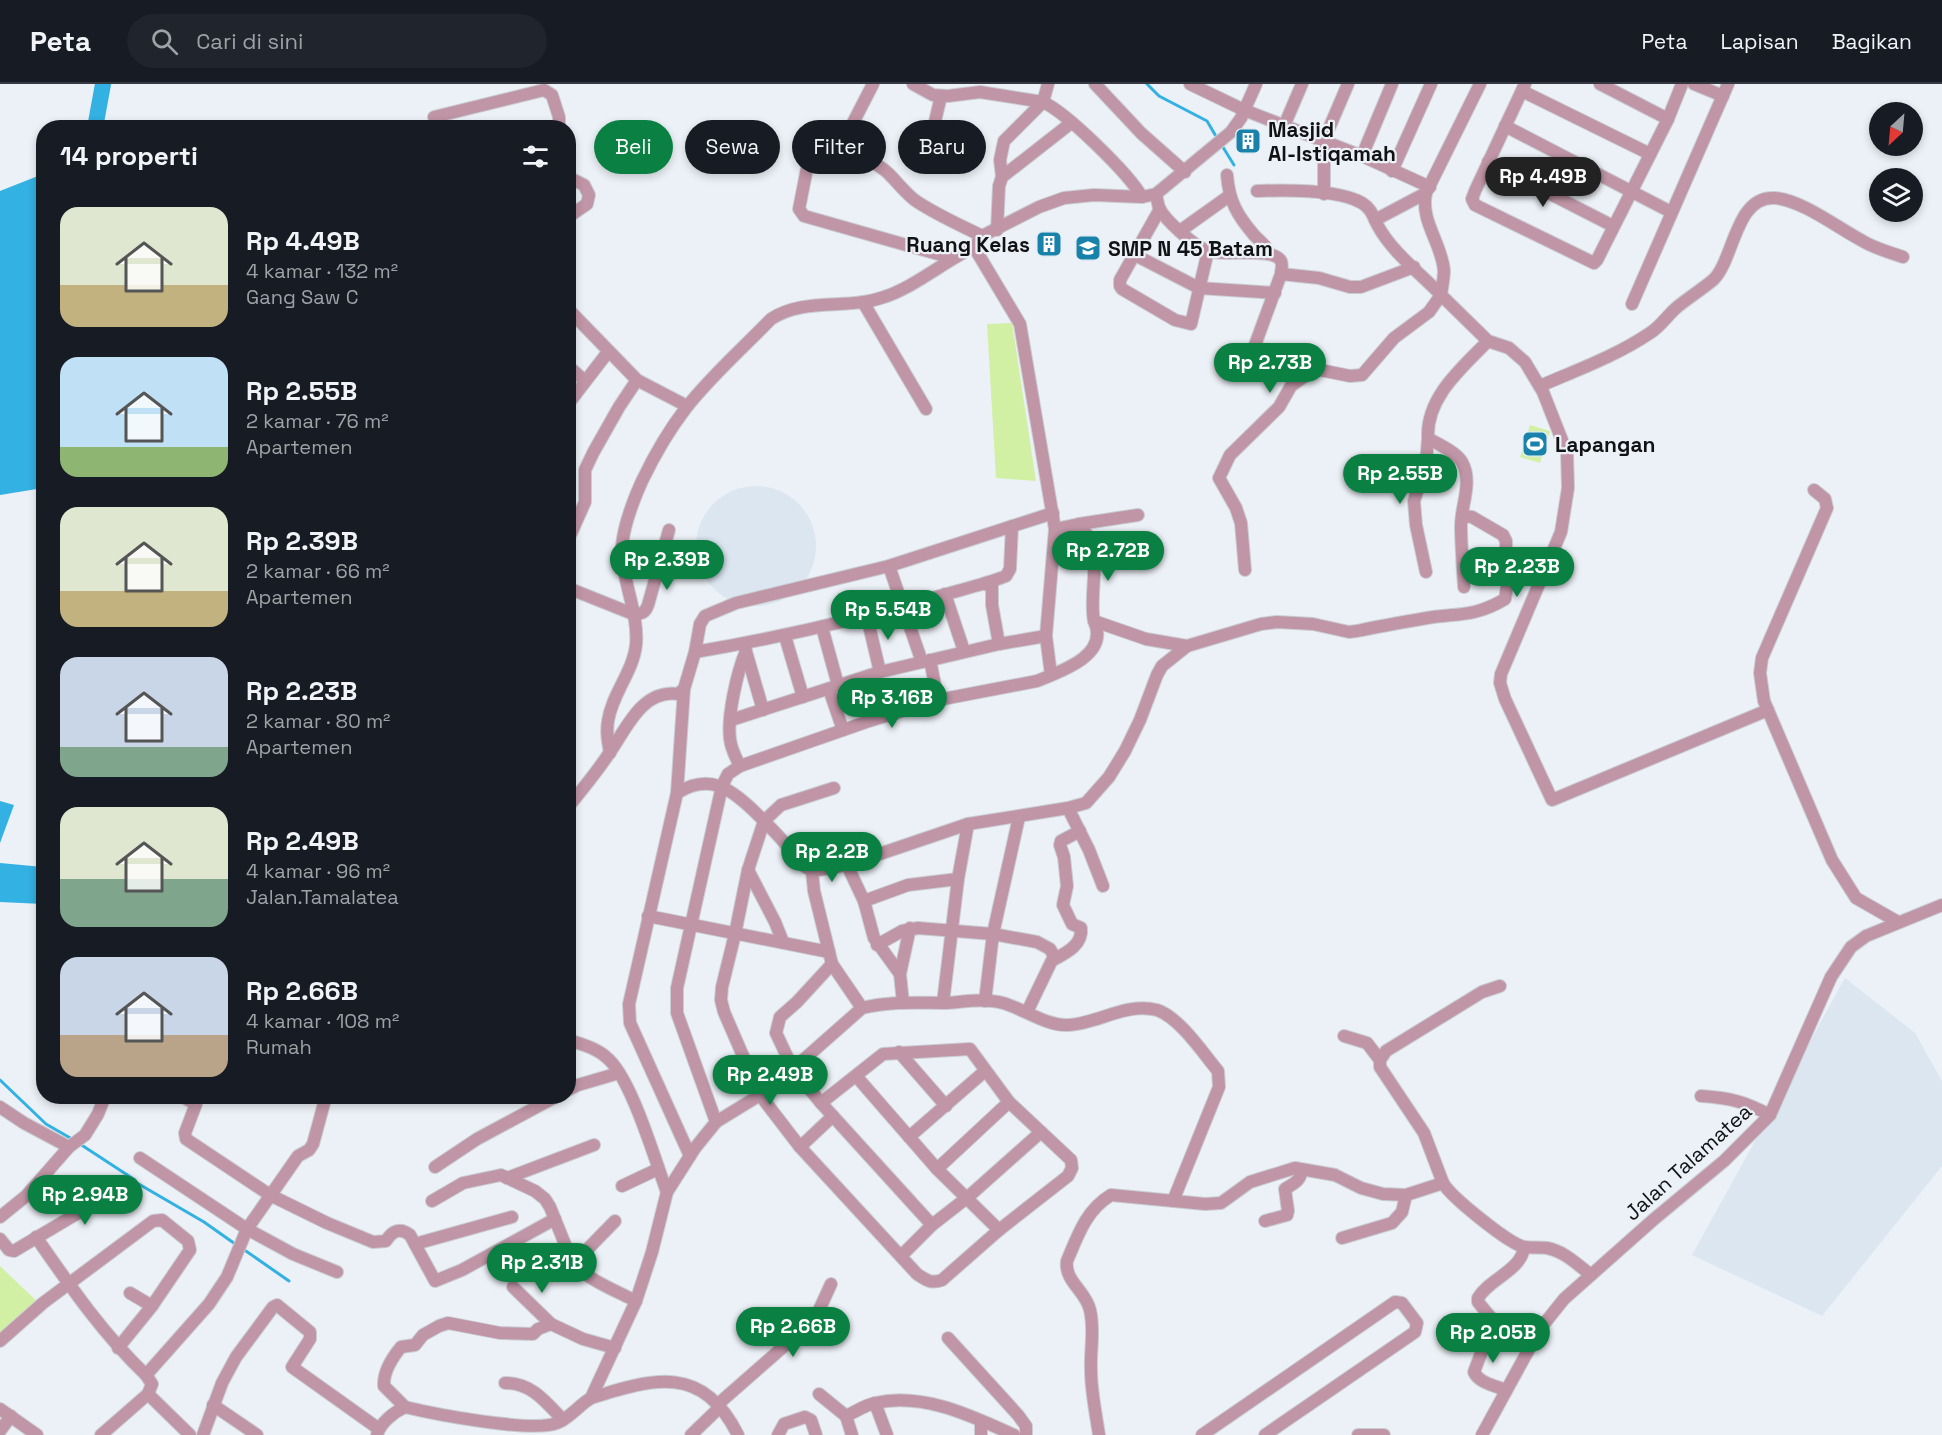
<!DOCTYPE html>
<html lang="id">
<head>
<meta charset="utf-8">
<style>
  :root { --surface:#171b24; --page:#20242c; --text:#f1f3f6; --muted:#9ea1a6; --line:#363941; --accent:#0b8043 }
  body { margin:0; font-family:"Space Grotesk",sans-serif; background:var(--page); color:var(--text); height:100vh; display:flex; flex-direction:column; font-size:22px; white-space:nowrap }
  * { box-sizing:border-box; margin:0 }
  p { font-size:20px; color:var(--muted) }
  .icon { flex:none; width:33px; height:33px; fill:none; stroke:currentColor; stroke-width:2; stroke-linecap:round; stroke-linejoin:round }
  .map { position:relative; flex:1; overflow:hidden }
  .sheet { position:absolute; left:36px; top:36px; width:540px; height:984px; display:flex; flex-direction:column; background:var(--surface); border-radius:24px; box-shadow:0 3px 9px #0003 }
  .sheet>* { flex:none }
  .hud { position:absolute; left:594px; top:36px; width:570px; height:54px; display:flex; gap:12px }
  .needle { width:39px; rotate:206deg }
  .fabs { position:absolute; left:1869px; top:18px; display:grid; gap:12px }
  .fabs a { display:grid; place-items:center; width:54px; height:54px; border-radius:50%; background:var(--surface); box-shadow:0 3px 9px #0003; font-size:30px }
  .price { position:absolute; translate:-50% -51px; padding:0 14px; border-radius:21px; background:var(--accent); color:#fff; font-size:20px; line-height:39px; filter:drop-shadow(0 2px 3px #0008) }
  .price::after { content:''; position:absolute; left:50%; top:36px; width:18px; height:14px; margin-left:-9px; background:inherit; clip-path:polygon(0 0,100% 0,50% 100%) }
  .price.active { background:#222; color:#fff }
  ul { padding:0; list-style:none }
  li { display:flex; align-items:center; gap:18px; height:150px; padding:0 24px }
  li span { display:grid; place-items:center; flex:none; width:168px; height:120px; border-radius:18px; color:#555 }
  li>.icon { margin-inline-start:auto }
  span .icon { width:72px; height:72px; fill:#fffc; stroke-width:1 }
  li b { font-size:26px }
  h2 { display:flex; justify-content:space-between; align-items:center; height:72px; padding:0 24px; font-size:26px }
  .tag { padding:0 21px; border-radius:27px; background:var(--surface); box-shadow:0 3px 9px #0003; font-size:21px; line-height:54px }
  .tag.active { background:var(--accent); color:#fff }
  header { display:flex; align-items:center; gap:36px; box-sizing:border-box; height:84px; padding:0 30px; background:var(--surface); border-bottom:2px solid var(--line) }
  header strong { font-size:28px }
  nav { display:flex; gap:33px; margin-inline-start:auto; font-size:21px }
  .search { width:420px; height:54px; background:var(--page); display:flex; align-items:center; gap:15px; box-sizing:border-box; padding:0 21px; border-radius:33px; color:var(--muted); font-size:22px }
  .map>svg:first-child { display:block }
  .built { fill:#dbe6f1 }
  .green { fill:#d2f0a4 }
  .water { fill:#32b1e2 }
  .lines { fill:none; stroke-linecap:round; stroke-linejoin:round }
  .stream { stroke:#32b1e2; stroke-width:3 }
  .river { stroke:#32b1e2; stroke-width:16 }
  .minor-casing { stroke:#c9cdd3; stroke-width:14 }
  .minor { stroke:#c095a6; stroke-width:12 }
  .labels { text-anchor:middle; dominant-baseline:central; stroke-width:4.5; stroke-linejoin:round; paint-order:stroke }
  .poi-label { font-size:21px; font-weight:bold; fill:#111214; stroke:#ecf1f7; text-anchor:start }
  .street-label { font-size:21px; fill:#111214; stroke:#ecf1f7 }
</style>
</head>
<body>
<header>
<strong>Peta</strong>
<div class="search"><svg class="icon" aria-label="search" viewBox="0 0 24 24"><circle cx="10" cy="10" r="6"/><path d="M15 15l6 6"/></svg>Cari di sini</div>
<nav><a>Peta</a><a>Lapisan</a><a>Bagikan</a></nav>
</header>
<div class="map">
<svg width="1942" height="1351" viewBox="0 0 1942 1351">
  <rect width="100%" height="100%" fill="#ecf1f7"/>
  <!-- built -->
  <g class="built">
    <circle cx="756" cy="462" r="60"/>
    <path d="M1845 894 1915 949 1942 997V1082L1822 1232 1692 1171Z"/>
  </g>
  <!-- green -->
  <g class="green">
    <path d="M1012 239 1036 397 996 394 987 240Z"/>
    <path d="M1530 341 1550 347 1540 379 1520 373Z"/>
    <path d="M0 1182 43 1223 0 1262Z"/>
  </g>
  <!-- water -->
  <g class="water">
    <path d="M43 90V404L0 411V107Z"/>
    <path d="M0 717 14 721 0 759Z"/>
    <path d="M0 779 43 783V820L0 818Z"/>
  </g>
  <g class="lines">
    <!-- stream -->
    <g class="stream">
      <path d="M1147 0 1159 12 1207 37 1217 54"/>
      <path d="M1221 60 1234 81"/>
      <path d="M0 996 46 1040 72 1055"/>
      <path d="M80 1060 135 1096 137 1099 204 1138 238 1162"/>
      <path d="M243 1165 289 1197"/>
    </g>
    <!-- river -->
    <path class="river" d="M95 44 103 0"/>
    <!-- minor casing -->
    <g class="minor-casing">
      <g id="minor">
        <path d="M913 0 933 11 948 12 980 8 1043 18C1067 29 1129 90 1142 113"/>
        <path d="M1095 0 1141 49 1185 88"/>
        <path d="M1190 0 1244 26 1362 72 1430 103"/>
        <path d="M1480 0 1426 109C1420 138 1442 159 1444 187 1444 194 1442 203 1441 211L1488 257 1509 264 1525 278 1543 308 1567 369 1568 404 1561 448 1501 590 1500 599 1505 615 1552 716 1768 626"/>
        <path d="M1525 0 1475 107 1472 115 1475 121 1594 179 1597 176 1668 35 1682 0"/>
        <path d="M1600 0 1668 35"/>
        <path d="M1694 0 1723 12"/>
        <path d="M1522 7 1650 70"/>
        <path d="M434 33 544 6 552 11 559 33V44"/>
        <path d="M1284 42 1302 0"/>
        <path d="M1505 42 1671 128"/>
        <path d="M934 66 933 46 941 12"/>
        <path d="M838 68 873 0"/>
        <path d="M1362 72 1392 0"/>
        <path d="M1488 78 1613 142"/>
        <path d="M1392 87 1431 0"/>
        <path d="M1227 91C1229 117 1237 131 1254 151 1261 158 1266 161 1269 170"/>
        <path d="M568 93 584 101 589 111 587 120 568 133"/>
        <path d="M1002 93 1000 76 1004 57 1043 18 1048 0"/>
        <path d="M1156 110C1157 115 1158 120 1159 124 1166 137 1194 162 1208 167 1223 173 1273 162 1281 177 1283 181 1281 186 1281 190L1255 261 1263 267 1309 289"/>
        <path d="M1324 110V56L1348 0"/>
        <path d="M1160 125 1120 196V202L1122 205 1175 236 1191 240 1208 167"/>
        <path d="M1375 136 1426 109"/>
        <path d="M997 146 999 102 1002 93 1071 39"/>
        <path d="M1180 147 1229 112"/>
        <path d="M974 163 1020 240 1055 445 1046 552 1051 591"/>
        <path d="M1133 170 1199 204 1275 209"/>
        <path d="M952 174 804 132 799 125 811 64 816 61C822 62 827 65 834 67 853 72 874 75 889 90 898 99 906 110 916 117 937 131 960 141 982 152"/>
        <path d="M1281 190 1319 194 1350 203H1361L1414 183"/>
        <path d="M863 218 926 325"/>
        <path d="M1632 220 1728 0"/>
        <path d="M568 225 637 296 687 322"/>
        <path d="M568 282 585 297"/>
        <path d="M1540 302C1577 286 1616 272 1650 249 1660 243 1667 232 1676 224 1688 214 1701 206 1713 196 1734 177 1735 111 1775 114 1802 116 1838 144 1861 156 1873 164 1889 168 1903 173"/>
        <path d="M568 320 608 268"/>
        <path d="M1814 406 1825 415 1827 424 1762 574 1760 589 1764 617 1832 776 1856 814 1898 838"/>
        <path d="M1079 440 1138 431"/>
        <path d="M1055 445 1079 440C1082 445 1088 450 1090 456 1100 476 1089 514 1094 537L1146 555 1187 562"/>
        <path d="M568 456 585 418V386L593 369 619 323 637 296"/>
        <path d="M889 482 922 578"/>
        <path d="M1245 486 1241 439 1236 424 1219 394 1230 371 1279 323 1291 302 1309 289 1320 286 1350 292 1362 291 1394 254 1429 228 1441 211C1420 189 1392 168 1378 142 1373 133 1372 125 1362 119 1338 105 1285 106 1257 107"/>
        <path d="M1426 488 1416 441 1414 417 1426 380 1428 354"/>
        <path d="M984 500 992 502V521L999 560"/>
        <path d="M1464 503C1463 482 1461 462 1461 442 1461 421 1473 398 1462 378 1455 367 1439 361 1428 354 1426 313 1462 284 1488 257"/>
        <path d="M568 504 633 530C642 530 645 529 648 521L669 446"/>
        <path d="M945 510 964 567"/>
        <path d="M867 533 880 588"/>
        <path d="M822 543 838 601"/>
        <path d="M785 552 803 613"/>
        <path d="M745 564 763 626"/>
        <path d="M695 568C777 554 856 536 936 513 959 506 983 501 1006 492L1010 485 1012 442"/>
        <path d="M930 576 938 616"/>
        <path d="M829 605 843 646"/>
        <path d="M731 636 880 588 999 560 1046 552"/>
        <path d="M610 669C608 658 606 648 608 637 612 610 633 588 636 561 639 528 621 496 622 462 624 440 633 417 642 397 654 372 669 346 686 324 711 292 743 264 771 235 804 213 848 226 884 213 913 204 945 177 974 163L982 152 1039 123 1064 114 1094 111 1142 113 1156 110 1231 48 1241 34 1256 0"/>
        <path d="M740 682C736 674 731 665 730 655 727 633 737 588 746 567"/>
        <path d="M677 709C709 689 730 704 754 727 764 737 774 747 783 757 793 768 799 781 812 787L814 807 832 880 862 924"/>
        <path d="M568 723C582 706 596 689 608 671 626 646 641 605 678 610L684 605"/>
        <path d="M1068 724 1089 766 1103 802"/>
        <path d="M847 781 864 817 874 854 900 890 903 919"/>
        <path d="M748 786 775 838 783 858"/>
        <path d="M812 787 847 781 968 740 1068 724 1086 719 1109 693 1125 667 1140 636 1157 591 1162 582 1187 562 1261 540 1277 538 1313 540 1349 548 1357 547C1381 542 1404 538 1427 534 1459 529 1475 533 1505 515L1509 490 1506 474V457L1503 451 1472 433 1462 432"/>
        <path d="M864 817 908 801 958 795"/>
        <path d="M648 832 829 868"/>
        <path d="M877 861 902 847 918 844 993 850 1037 858 1050 865 1054 872 1027 928"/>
        <path d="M1053 876C1066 869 1083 861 1081 844L1072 840 1063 821 1067 802 1064 773 1060 761 1061 757 1080 747"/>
        <path d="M832 880 797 918 780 933 776 949 793 985 821 1019 932 1141"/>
        <path d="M900 890 910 844"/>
        <path d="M985 917 993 850 1019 733"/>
        <path d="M943 919 958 795 968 740"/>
        <path d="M1344 952 1367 959 1380 976"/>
        <path d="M568 956C581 960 596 964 606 973 631 992 655 1077 667 1108"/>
        <path d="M899 968 946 1022"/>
        <path d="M856 992 937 1085 999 1146"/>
        <path d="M568 1006 578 1001 619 989"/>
        <path d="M181 1012 196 1020 185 1049 186 1055 270 1111 327 1139 373 1158 386 1157C392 1147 400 1143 410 1151L435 1197 462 1186 555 1135"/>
        <path d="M1701 1012C1730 1014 1743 1017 1770 1031"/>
        <path d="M821 1019 883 970 970 965 1009 1018 1071 1076 1072 1084 1068 1092 999 1146 942 1196C931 1200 926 1196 917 1190L800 1063 760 1011 724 928 721 916 722 903 735 850 748 786 764 737 781 721 834 704"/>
        <path d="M0 1023 24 1039 69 1063"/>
        <path d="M716 1038 677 929V904L722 702 728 690 740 682 869 637 938 616 1037 597C1062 587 1110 571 1094 537"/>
        <path d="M909 1053 985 987"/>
        <path d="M800 1063 833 1032"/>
        <path d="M690 1072 630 939 629 920 677 709 684 605 695 568 700 540 705 532 736 519 889 482 1053 429"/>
        <path d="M140 1074 247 1145 293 1170 337 1188"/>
        <path d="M435 1083 477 1055 557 1012"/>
        <path d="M937 1085 1009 1018"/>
        <path d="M507 1094 594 1061"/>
        <path d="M1443 1099 1424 1049 1380 983V976L1386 967 1482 908 1500 902"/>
        <path d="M622 1102 658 1085"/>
        <path d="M432 1117 463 1099 501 1091 535 1107 545 1115 550 1123 573 1180"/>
        <path d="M0 1133 26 1112 69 1063 85 1051 98 1030 105 1012"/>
        <path d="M615 1137 573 1180C591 1197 614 1206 636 1217"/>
        <path d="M1265 1137 1287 1131 1288 1127 1285 1105C1293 1100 1302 1096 1301 1086"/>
        <path d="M36 1153C70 1202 103 1250 146 1291"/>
        <path d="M1342 1154 1392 1139 1402 1128 1406 1111"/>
        <path d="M0 1155 9 1166 14 1167 78 1129 90 1115 100 1098"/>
        <path d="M415 1160 512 1133"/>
        <path d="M902 1171 932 1141 968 1113 1041 1048"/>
        <path d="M513 1203 551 1240"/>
        <path d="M1492 1235 1478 1218V1214C1489 1195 1522 1186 1524 1163"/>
        <path d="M1488 1251 1474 1288C1479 1299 1494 1301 1505 1306"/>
        <path d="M948 1254 1018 1331 1026 1342V1351"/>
        <path d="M0 1257 43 1219 153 1137 162 1136 188 1157 190 1166 152 1222 130 1209"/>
        <path d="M118 1264 152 1222"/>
        <path d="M505 1299C532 1299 546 1318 563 1336"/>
        <path d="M148 1310 190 1351"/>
        <path d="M819 1310 846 1332C855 1328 865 1321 875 1319 923 1308 972 1332 1014 1351"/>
        <path d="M591 1314C654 1294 703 1280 738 1351"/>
        <path d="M875 1319 887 1351"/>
        <path d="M213 1321 257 1351"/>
        <path d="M717 1321 815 1235 831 1200"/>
        <path d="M405 1323 384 1302C383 1288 392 1274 401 1263L415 1261 423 1251 439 1242 448 1239 500 1249 533 1250 538 1245 551 1240 583 1255 615 1264"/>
        <path d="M0 1325 37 1351"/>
        <path d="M846 1332 852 1351"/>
        <path d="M0 1347 11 1332"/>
        <path d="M101 1351 148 1310 152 1300 146 1291 209 1220 227 1193 247 1145 298 1072 309 1066 313 1060 326 1012"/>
        <path d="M203 1351 222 1299 236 1273 273 1223 277 1221 310 1248V1255L292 1283 379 1345"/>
        <path d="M377 1351C380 1339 394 1328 405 1323 434 1330 532 1349 557 1339 570 1334 579 1321 591 1314L636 1217 652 1168 667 1108 695 1064 716 1038 760 1011 793 985 862 924C888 917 917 919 944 919 963 918 984 914 1003 919 1024 925 1046 942 1068 941 1097 940 1126 918 1157 926 1179 933 1203 969 1218 987L1219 1003 1173 1117"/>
        <path d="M691 1351 719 1324"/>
        <path d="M778 1351 784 1340 805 1333 811 1336 816 1351"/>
        <path d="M981 1351V1337"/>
        <path d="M1099 1351C1096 1330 1091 1308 1091 1286 1090 1265 1095 1247 1090 1226 1086 1207 1064 1197 1067 1177 1078 1151 1086 1126 1111 1111L1205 1120 1221 1119 1250 1098 1295 1084 1335 1091 1361 1104 1383 1110 1406 1111 1443 1099C1451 1113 1508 1159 1524 1163 1531 1164 1540 1163 1547 1164 1564 1167 1578 1181 1591 1191"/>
        <path d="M1202 1351 1395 1218 1402 1219 1417 1239 1415 1248 1265 1351"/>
        <path d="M1358 1351H1384"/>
        <path d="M1482 1351 1540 1245 1564 1215 1653 1136 1724 1077 1770 1031 1831 893 1851 863 1866 852 1942 821"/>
      </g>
    </g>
    <!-- minor -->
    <use href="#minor" class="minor"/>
  </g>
  <!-- icons -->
  <defs>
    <g id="building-square" transform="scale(1.35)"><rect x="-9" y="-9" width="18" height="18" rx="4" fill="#1982ab" stroke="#ecf1f7"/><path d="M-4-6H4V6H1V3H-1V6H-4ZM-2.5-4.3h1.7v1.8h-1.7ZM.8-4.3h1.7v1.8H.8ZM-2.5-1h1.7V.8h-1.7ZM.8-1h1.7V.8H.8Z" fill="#fff"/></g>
    <g id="school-square" transform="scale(1.35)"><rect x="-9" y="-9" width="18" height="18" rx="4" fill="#1982ab" stroke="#ecf1f7"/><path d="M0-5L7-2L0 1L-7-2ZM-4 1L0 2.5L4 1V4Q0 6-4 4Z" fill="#fff"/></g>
    <g id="stadium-square" transform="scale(1.35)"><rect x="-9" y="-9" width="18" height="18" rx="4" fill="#1982ab" stroke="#ecf1f7"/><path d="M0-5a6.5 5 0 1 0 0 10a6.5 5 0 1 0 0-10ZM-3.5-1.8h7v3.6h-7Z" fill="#fff"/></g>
  </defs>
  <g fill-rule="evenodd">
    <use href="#building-square" x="1248" y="57"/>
    <use href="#building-square" x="1049" y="160"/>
    <use href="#school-square" x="1088" y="164"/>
    <use href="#stadium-square" x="1535" y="360"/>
  </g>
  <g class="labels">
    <!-- poi labels -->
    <g class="poi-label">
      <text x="1268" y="45">Masjid<tspan x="1268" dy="24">Al-Istiqamah</tspan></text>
      <text x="1030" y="160" text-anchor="end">Ruang Kelas</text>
      <text x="1108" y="164">SMP N 45 Batam</text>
      <text x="1555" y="360">Lapangan</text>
    </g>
    <!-- street labels -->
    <g class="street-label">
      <text transform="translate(1688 1078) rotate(-42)">Jalan Talamatea</text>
    </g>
  </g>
</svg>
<div class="fabs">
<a><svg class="needle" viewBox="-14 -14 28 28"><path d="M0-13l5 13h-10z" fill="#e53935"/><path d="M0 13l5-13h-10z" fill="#9ea1a6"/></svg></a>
<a><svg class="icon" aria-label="layers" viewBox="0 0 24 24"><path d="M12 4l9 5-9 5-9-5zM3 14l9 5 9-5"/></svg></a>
</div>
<b class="price active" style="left:1543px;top:124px">Rp 4.49B</b>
<b class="price" style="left:1270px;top:310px">Rp 2.73B</b>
<b class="price" style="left:1400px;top:421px">Rp 2.55B</b>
<b class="price" style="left:1108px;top:498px">Rp 2.72B</b>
<b class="price" style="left:667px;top:507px">Rp 2.39B</b>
<b class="price" style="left:1517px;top:514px">Rp 2.23B</b>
<b class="price" style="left:888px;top:557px">Rp 5.54B</b>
<b class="price" style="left:892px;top:645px">Rp 3.16B</b>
<b class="price" style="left:832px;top:799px">Rp 2.2B</b>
<b class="price" style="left:770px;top:1022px">Rp 2.49B</b>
<b class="price" style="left:85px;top:1142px">Rp 2.94B</b>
<b class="price" style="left:542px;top:1210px">Rp 2.31B</b>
<b class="price" style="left:793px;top:1274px">Rp 2.66B</b>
<b class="price" style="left:1493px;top:1280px">Rp 2.05B</b>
<div class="hud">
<a class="tag active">Beli</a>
<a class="tag">Sewa</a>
<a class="tag">Filter</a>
<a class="tag">Baru</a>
</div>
<section class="sheet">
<h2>14 properti<svg class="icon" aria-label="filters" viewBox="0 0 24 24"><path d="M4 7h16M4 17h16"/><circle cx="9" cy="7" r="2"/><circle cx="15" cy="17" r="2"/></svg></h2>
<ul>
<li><span style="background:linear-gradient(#dfe7d0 65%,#c2b280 0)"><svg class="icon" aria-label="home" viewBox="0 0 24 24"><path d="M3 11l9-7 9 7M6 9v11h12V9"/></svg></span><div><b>Rp 4.49B</b><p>4 kamar · 132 m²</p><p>Gang Saw C</p></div></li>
<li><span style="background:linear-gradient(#bfe0f5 75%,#8fb573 0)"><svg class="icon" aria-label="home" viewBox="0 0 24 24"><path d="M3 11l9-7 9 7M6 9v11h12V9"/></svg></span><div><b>Rp 2.55B</b><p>2 kamar · 76 m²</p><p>Apartemen</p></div></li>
<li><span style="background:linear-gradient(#dfe7d0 70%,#c2b280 0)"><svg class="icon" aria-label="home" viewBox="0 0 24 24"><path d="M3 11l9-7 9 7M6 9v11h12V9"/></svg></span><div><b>Rp 2.39B</b><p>2 kamar · 66 m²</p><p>Apartemen</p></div></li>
<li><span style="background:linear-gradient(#c9d6e8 75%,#7fa58c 0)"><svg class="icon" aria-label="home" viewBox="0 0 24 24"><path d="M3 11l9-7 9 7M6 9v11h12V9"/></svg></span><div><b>Rp 2.23B</b><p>2 kamar · 80 m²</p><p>Apartemen</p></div></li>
<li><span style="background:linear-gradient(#dfe7d0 60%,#7fa58c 0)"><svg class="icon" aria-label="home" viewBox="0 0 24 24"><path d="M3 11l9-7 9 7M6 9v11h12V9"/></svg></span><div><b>Rp 2.49B</b><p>4 kamar · 96 m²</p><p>Jalan.Tamalatea</p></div></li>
<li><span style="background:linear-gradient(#c9d6e8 65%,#b9a48a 0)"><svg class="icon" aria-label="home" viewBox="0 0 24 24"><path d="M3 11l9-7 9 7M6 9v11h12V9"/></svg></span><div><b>Rp 2.66B</b><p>4 kamar · 108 m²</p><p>Rumah</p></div></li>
</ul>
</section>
</div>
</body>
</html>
